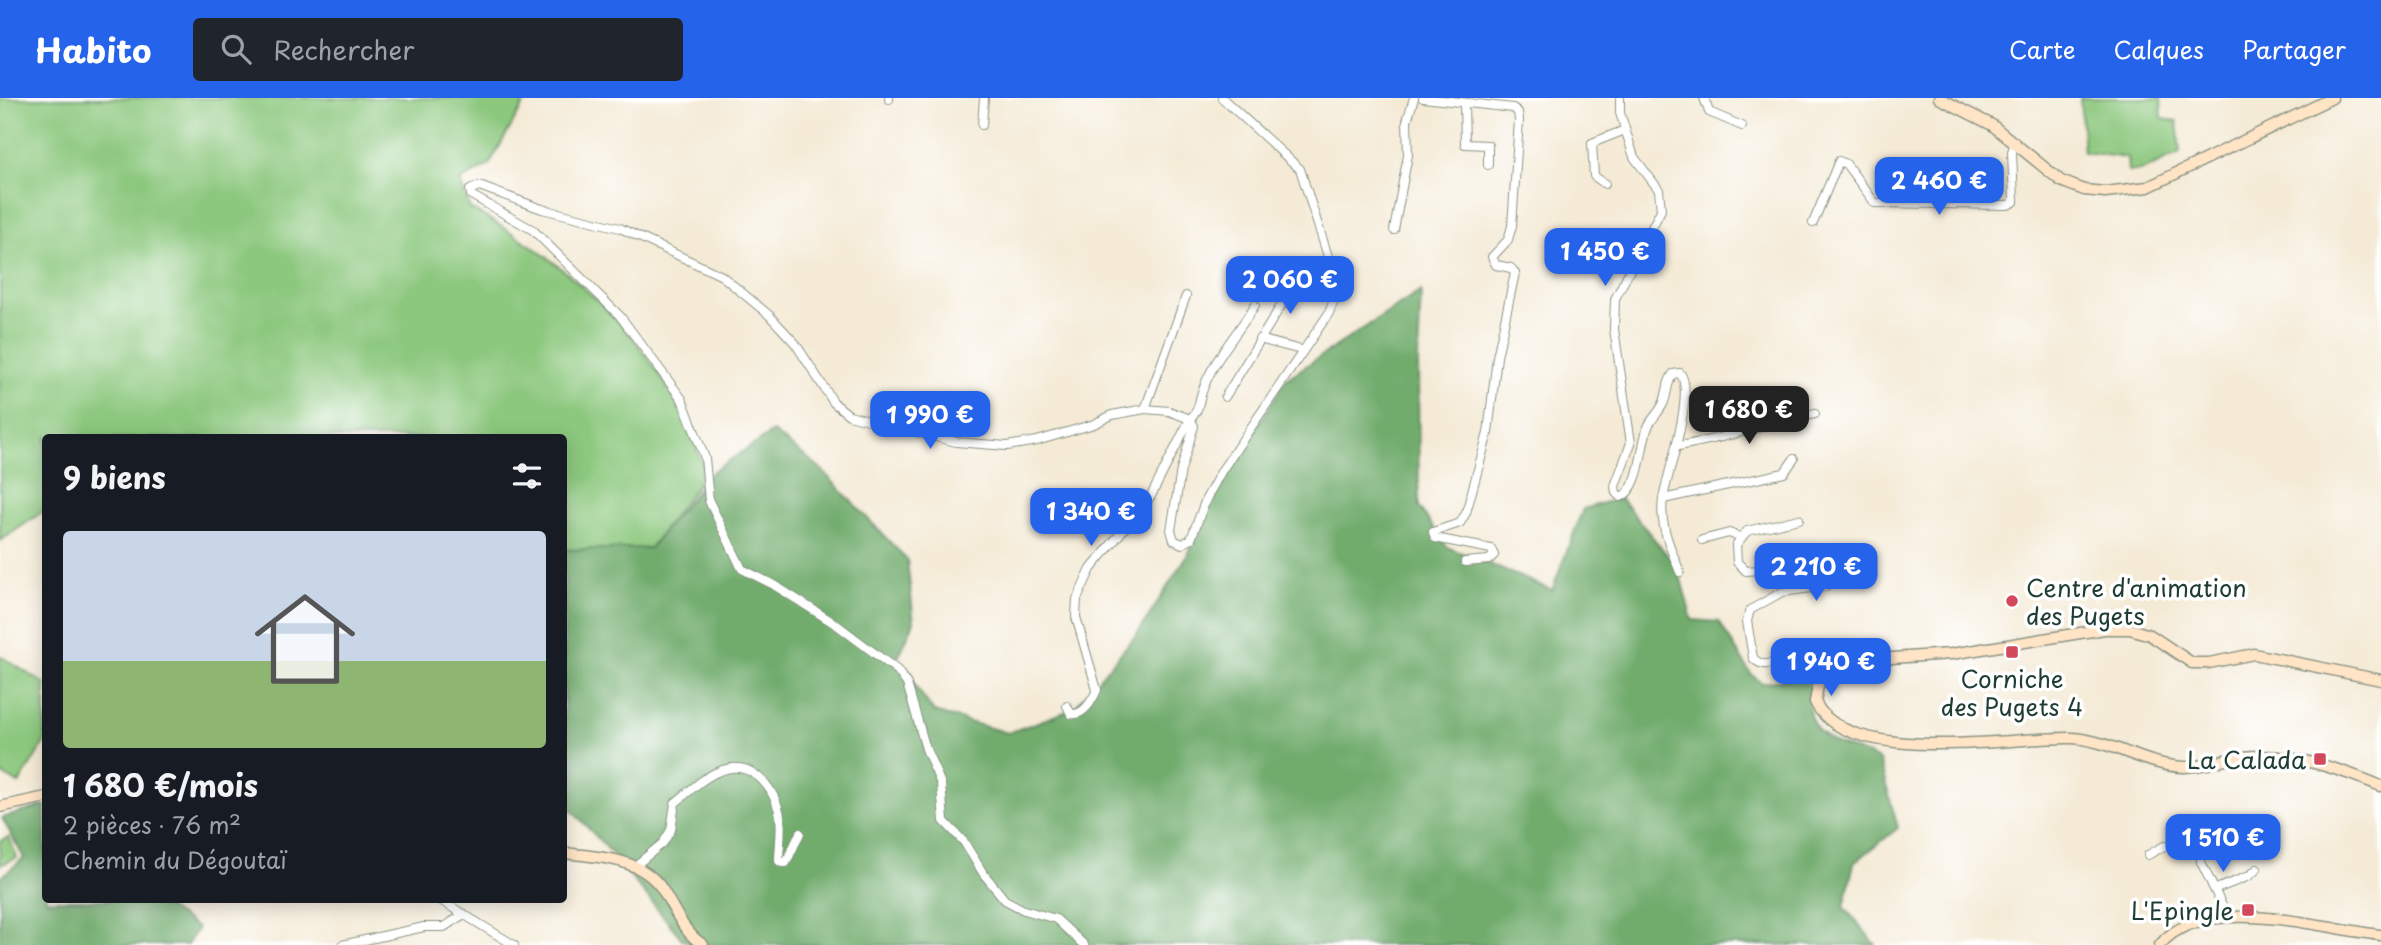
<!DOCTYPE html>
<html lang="fr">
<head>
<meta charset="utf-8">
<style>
  :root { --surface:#171b24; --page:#20242c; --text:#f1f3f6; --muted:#9ea1a6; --accent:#2563eb }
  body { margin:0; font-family:"Playpen Sans",sans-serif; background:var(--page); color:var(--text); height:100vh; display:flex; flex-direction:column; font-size:26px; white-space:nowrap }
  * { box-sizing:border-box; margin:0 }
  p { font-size:23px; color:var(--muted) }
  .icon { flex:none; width:38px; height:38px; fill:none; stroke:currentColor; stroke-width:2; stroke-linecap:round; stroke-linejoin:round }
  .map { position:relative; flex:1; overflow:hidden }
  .sheet { position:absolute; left:42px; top:336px; width:525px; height:469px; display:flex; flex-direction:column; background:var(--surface); border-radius:7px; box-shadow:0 4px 18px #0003 }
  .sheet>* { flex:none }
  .price { position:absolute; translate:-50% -60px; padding:0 16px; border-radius:14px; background:var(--accent); color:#fff; font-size:23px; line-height:46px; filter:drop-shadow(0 2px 4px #0008) }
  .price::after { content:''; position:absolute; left:50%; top:42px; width:21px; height:16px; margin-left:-10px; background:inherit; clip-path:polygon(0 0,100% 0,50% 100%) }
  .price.active { background:#222; color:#fff }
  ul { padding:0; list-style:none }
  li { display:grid; align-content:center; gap:14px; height:371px; padding:0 21px }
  li span { display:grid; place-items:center; height:217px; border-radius:7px; color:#555 }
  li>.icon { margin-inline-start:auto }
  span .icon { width:126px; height:126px; fill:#fffc; stroke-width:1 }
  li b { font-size:30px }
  h2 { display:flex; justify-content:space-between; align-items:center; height:84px; padding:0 21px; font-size:30px }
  header { display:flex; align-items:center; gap:42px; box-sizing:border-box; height:98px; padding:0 35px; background:var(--accent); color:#fff }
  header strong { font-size:33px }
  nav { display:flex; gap:38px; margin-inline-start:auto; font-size:24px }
  .search { width:490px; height:63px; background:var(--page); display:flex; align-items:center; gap:18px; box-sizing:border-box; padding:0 24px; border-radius:7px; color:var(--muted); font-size:26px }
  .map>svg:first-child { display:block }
  .green { fill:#8cc87e; stroke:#568259; stroke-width:2 }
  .forest { fill:#71ac6d; stroke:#487450; stroke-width:2 }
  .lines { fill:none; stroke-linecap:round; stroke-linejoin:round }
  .street-casing { stroke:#8a9484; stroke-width:10 }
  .secondary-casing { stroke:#8a9484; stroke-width:13 }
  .street { stroke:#fff; stroke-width:8 }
  .secondary { stroke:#ffe4c6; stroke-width:10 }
  .poi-dot { fill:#d1495b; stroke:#fff; stroke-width:2.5 }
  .labels { text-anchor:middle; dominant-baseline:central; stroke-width:7; stroke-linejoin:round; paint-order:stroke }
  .poi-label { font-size:24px; fill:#1f3d34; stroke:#fff; text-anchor:end }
</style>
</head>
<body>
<header>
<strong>Habito</strong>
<div class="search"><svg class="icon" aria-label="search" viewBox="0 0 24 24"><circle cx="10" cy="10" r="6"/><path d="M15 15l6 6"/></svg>Rechercher</div>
<nav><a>Carte</a><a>Calques</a><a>Partager</a></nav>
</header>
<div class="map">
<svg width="2381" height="847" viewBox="0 0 2381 847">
  <rect width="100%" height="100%" fill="#fff"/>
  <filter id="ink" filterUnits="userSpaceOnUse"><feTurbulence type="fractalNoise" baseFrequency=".0143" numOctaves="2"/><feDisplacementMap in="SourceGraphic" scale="14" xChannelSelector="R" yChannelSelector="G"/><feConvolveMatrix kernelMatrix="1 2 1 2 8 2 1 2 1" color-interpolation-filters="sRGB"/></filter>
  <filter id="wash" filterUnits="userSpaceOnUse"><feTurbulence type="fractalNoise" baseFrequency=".00686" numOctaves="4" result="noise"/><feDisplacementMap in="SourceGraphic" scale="28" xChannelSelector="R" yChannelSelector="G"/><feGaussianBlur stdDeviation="1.57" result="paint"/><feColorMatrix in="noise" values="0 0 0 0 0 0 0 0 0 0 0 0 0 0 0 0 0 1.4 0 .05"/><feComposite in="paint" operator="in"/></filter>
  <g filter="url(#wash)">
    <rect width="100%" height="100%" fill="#f4ead5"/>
    <!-- green -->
    <g class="green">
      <path d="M0 0H527L489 67 460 83 470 111C548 150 632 223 674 301 687 325 696 350 706 375L650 450 564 452V340H46L45 412 0 443Z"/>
      <path d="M2080 0H2161L2162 21 2177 23 2180 55 2142 73H2128L2127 60 2084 54Z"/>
      <path d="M0 558 45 586V643L19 686 0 675Z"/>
      <path d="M9 739 17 760 0 767V743Z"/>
    </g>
    <!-- forest -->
    <g class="forest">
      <path d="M1421 193 1418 262 1419 409 1447 449 1552 492 1583 411 1620 400 1678 470 1692 522 1719 524 1751 576 1762 585 1788 581 1799 566 1814 560 1820 571C1806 593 1802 623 1827 640 1842 650 1863 653 1879 662L1898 730 1854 765 1844 809 1876 847H694L682 841 607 750 564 704V452L650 450 713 373 773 334 819 369 907 462 914 524 897 562 934 614 1008 635 1073 611 1138 535 1187 458 1216 397 1286 281Z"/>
      <path d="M45 707 46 802H155L198 830 187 847H0V780L24 760 2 720Z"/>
    </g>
  </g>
  <g filter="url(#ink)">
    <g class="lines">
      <!-- street casing -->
      <g class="street-casing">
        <g id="street">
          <path d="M889 0V1"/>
          <path d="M1423 0 1513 10 1518 14 1519 22 1512 128 1508 142 1492 159 1496 167 1511 170 1515 175 1497 259 1488 335 1466 415 1460 425 1433 434 1435 440 1491 451 1494 457 1489 462 1465 464"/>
          <path d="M1620 0V15L1634 59 1659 92 1661 112 1615 201 1614 231 1631 345 1615 388 1616 395 1621 399C1642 389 1640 348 1648 329 1651 321 1659 315 1663 306 1668 296 1666 285 1673 276L1680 275C1696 295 1667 375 1663 401 1659 427 1671 451 1680 474"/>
          <path d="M1704 0 1709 14 1742 28"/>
          <path d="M1464 5 1465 46 1488 47V67"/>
          <path d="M982 27 984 0"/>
          <path d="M1605 86 1594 78 1592 45 1625 32"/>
          <path d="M1813 125 1839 63 1846 66 1875 105 2008 107 2014 104 2012 54 2015 44"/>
          <path d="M1394 132 1408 57 1407 23 1414 0"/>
          <path d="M1259 241 1301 252"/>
          <path d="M1225 299 1298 180"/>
          <path d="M1145 311 1186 198"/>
          <path d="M1678 348C1725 341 1768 325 1815 316"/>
          <path d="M1663 401 1784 375 1794 361"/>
          <path d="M1799 421 1747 433 1736 447 1737 464 1746 473 1812 468 1829 472 1831 477 1826 488 1782 494 1750 512 1747 523 1753 560C1757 564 1761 567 1767 566 1801 564 1822 547 1861 550L1867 560"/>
          <path d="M1702 442 1729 435 1740 439"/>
          <path d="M1067 608 1071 616C1084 618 1092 603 1097 592L1076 519 1077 501 1091 471 1151 398 1190 321C1199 312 1198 308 1201 297 1212 262 1237 237 1255 207"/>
          <path d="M2148 757 2164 748 2200 754"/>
          <path d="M635 768 663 745 671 732 675 705C689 694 703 679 720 673 749 661 772 686 779 713 783 728 779 747 779 763L782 765H786L800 735"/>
          <path d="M2216 791 2249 778 2257 771"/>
          <path d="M440 802 514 847"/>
          <path d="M2228 820 2201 764C2198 741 2218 743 2235 741"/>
          <path d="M342 847 424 829H444L464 816"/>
          <path d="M1084 847 1056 821 1024 812 1005 802 983 775 964 744 944 723 941 686 926 651 907 586 897 572 837 527 774 487 742 471 709 403 705 360 682 301 620 218 533 132 471 97 470 92 479 88 542 111 620 130 722 178 769 217 795 245 834 305 849 317 956 344 1007 348 1037 343 1094 326 1112 317 1145 311 1169 313 1190 321 1194 328 1181 372 1171 432 1174 442 1182 446 1191 441 1206 401 1222 372 1329 215 1336 196 1334 177 1300 71 1222 0"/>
        </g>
      </g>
      <!-- secondary casing -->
      <g class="secondary-casing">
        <g id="secondary">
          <path d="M1939 0 1992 27 2061 83 2084 92 2105 94 2148 89 2332 0"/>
          <path d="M2381 582 2254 556 2209 565H2192L2150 537 2130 531H2105L1951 556 1848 563 1823 579 1818 588 1815 604C1847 670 2013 638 2072 640 2111 642 2145 668 2185 669 2204 669 2223 661 2242 659 2291 654 2337 670 2381 688"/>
          <path d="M0 709 46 699"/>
          <path d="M564 755C597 759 641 759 662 791 675 811 682 833 703 847"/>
          <path d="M2160 847C2202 794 2325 831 2381 837"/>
        </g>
      </g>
      <!-- street -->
      <use href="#street" class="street"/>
      <!-- secondary -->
      <use href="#secondary" class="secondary"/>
    </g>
  </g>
  <!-- markers -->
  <g class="poi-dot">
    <circle cx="2012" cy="503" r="7"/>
    <rect x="2005" y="547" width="14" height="14" rx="3.5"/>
    <rect x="2313" y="654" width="14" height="14" rx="3.5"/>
    <rect x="2241" y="805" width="14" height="14" rx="3.5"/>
  </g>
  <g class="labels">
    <!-- poi labels -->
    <g class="poi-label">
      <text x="2026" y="489" text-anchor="start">Centre d'animation<tspan x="2026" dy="28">des Pugets</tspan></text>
      <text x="2012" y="580" text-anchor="middle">Corniche<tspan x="2012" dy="28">des Pugets 4</tspan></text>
      <text x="2306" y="661">La Calada</text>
      <text x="2234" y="812">L'Epingle</text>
    </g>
  </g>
</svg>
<b class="price" style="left:1939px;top:119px">2 460 €</b>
<b class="price" style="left:1605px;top:190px">1 450 €</b>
<b class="price" style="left:1290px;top:218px">2 060 €</b>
<b class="price active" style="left:1749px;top:348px">1 680 €</b>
<b class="price" style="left:930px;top:353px">1 990 €</b>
<b class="price" style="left:1091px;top:450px">1 340 €</b>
<b class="price" style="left:1816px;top:505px">2 210 €</b>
<b class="price" style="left:1831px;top:600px">1 940 €</b>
<b class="price" style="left:2223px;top:776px">1 510 €</b>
<section class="sheet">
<h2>9 biens<svg class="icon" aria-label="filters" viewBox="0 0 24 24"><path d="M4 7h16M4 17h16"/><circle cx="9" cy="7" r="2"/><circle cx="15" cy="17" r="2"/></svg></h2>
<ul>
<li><span style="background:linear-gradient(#c9d6e8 60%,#8fb573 0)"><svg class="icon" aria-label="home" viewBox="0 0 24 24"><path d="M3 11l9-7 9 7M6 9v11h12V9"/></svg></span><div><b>1 680 €/mois</b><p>2 pièces · 76 m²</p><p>Chemin du Dégoutaï</p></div></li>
</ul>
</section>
</div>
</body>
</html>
